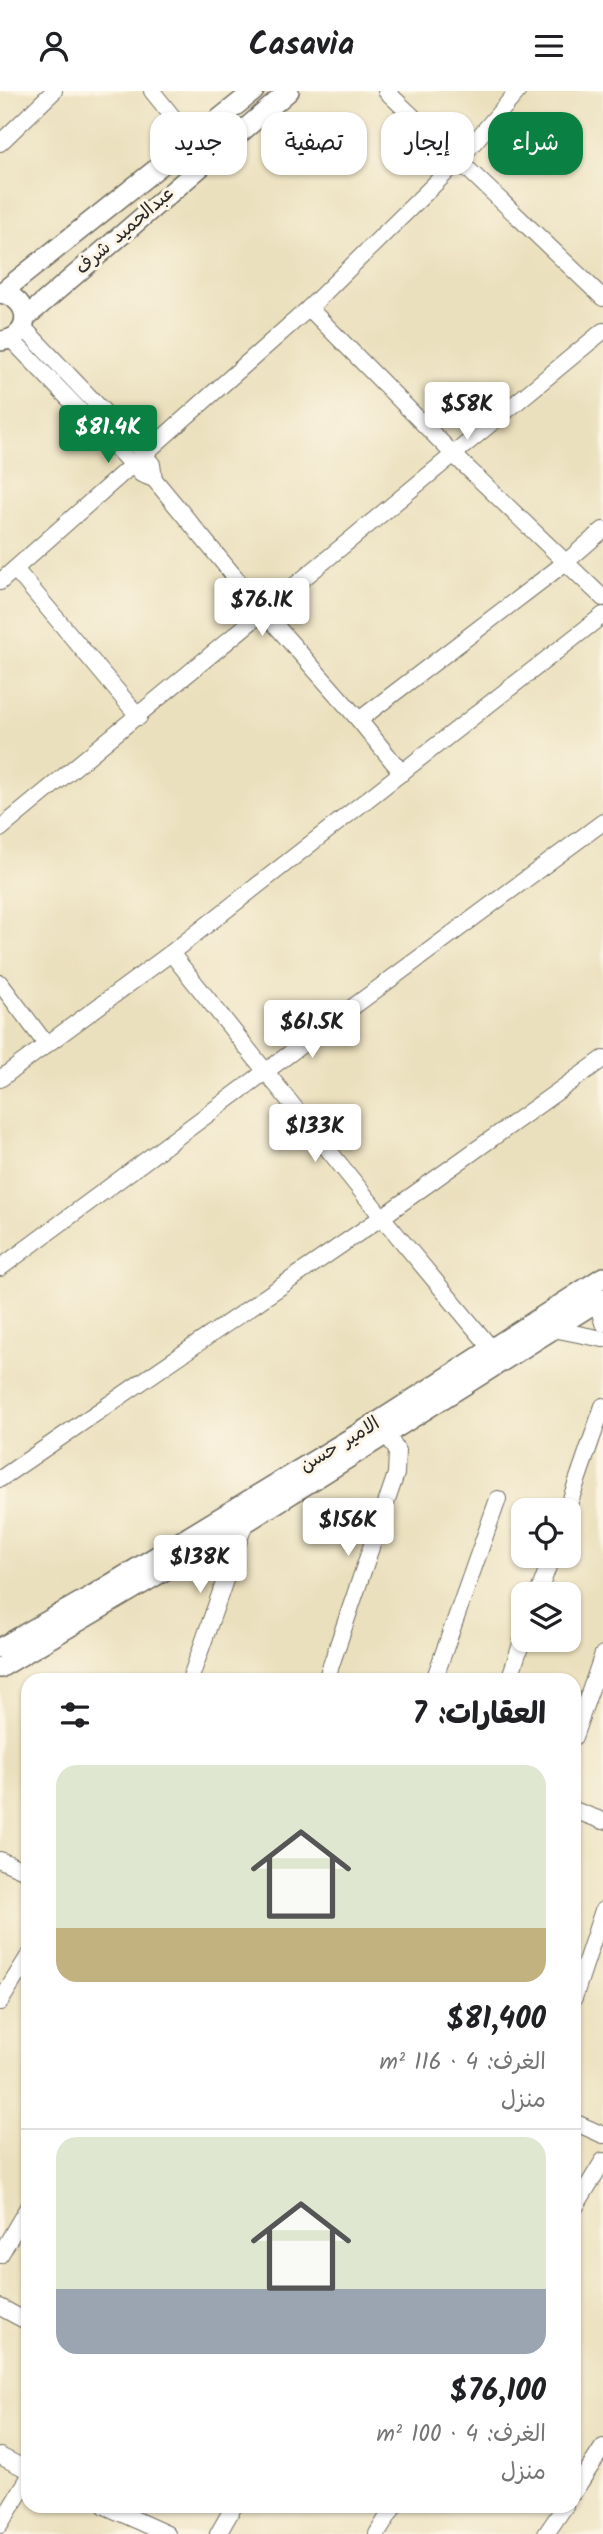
<!DOCTYPE html>
<html lang="ar">
<head>
<meta charset="utf-8">
<style>
  :root { --surface:#fff; --page:#f2f2f2; --text:#202124; --muted:#757577; --line:#e0e0e0; --accent:#0b8043 }
  body { margin:0; font-family:Kalam,"Playpen Sans Arabic",sans-serif; background:var(--page); color:var(--text); direction:rtl; height:100vh; display:flex; flex-direction:column; font-size:26px; white-space:nowrap }
  * { box-sizing:border-box; margin:0 }
  p { font-size:23px; color:var(--muted) }
  .icon { flex:none; width:38px; height:38px; fill:none; stroke:currentColor; stroke-width:2; stroke-linecap:round; stroke-linejoin:round }
  .map { position:relative; flex:1; overflow:hidden; direction:ltr }
  .drawer { position:absolute; left:21px; top:1582px; width:560px; height:840px; display:flex; flex-direction:column; background:var(--surface); border-radius:21px; box-shadow:0 2px 5px #0004; direction:rtl }
  .drawer>* { flex:none }
  .guide { position:absolute; left:21px; top:21px; width:562px; height:63px; direction:rtl; display:flex; gap:14px }
  .buttons { position:absolute; left:511px; top:1407px; display:grid; gap:14px }
  .buttons a { display:grid; place-items:center; width:70px; height:70px; border-radius:14px; background:var(--surface); box-shadow:0 2px 5px #0004; font-size:35px }
  .price { position:absolute; translate:-50% -60px; padding:0 16px; border-radius:7px; background:#fff; color:#222; font-size:23px; line-height:46px; filter:drop-shadow(0 2px 4px #0008) }
  .price::after { content:''; position:absolute; left:50%; top:42px; width:21px; height:16px; margin-left:-10px; background:inherit; clip-path:polygon(0 0,100% 0,50% 100%) }
  .price.on { background:var(--accent); color:#fff }
  ul { padding:0; list-style:none }
  li { display:grid; align-content:center; gap:14px; height:371px; padding:0 35px }
  li+li { border-top:2px solid var(--line) }
  li span { display:grid; place-items:center; height:217px; border-radius:21px; color:#555 }
  li>.icon { margin-inline-start:auto }
  span .icon { width:126px; height:126px; fill:#fffc; stroke-width:1 }
  li b { font-size:30px }
  h2 { display:flex; justify-content:space-between; align-items:center; height:84px; padding:0 35px; font-size:30px }
  .chip { padding:0 24px; border-radius:21px; background:var(--surface); box-shadow:0 2px 5px #0004; font-size:24px; line-height:63px }
  .chip.on { background:var(--accent); color:#fff }
  header { display:flex; justify-content:space-between; align-items:center; height:91px; padding:0 35px; background:var(--surface); font-size:32px; font-weight:600 }
  .map>svg:first-child { display:block }
  .lines { fill:none; stroke-linecap:round; stroke-linejoin:round }
  .minor-casing { stroke:#6e6a5e; stroke-width:18 }
  .major-casing { stroke:#6e6a5e; stroke-width:22 }
  .minor { stroke:#fff; stroke-width:16 }
  .major { stroke:#fff; stroke-width:19 }
  .labels { text-anchor:middle; dominant-baseline:central; stroke-width:6; stroke-linejoin:round; paint-order:stroke }
  .street-label { font-size:19px; fill:#2b2b2b; stroke:#fcf5e5 }
</style>
</head>
<body>
<header><svg class="icon" aria-label="menu" viewBox="0 0 24 24"><path d="M4 6h16M4 12h16M4 18h16"/></svg>Casavia<svg class="icon" aria-label="person" viewBox="0 0 24 24"><circle cx="12" cy="8" r="4"/><path d="M4 21q1-7 8-7t8 7"/></svg></header>
<div class="map">
<svg width="603" height="2443" viewBox="0 0 603 2443">
  <rect width="100%" height="100%" fill="#fcf5e5"/>
  <filter id="ink" filterUnits="userSpaceOnUse"><feTurbulence type="fractalNoise" baseFrequency=".0143" numOctaves="2"/><feDisplacementMap in="SourceGraphic" scale="14" xChannelSelector="R" yChannelSelector="G"/><feConvolveMatrix kernelMatrix="1 2 1 2 8 2 1 2 1" color-interpolation-filters="sRGB"/></filter>
  <filter id="wash" filterUnits="userSpaceOnUse"><feTurbulence type="fractalNoise" baseFrequency=".00686" numOctaves="4" result="noise"/><feDisplacementMap in="SourceGraphic" scale="28" xChannelSelector="R" yChannelSelector="G"/><feGaussianBlur stdDeviation="1.57" result="paint"/><feColorMatrix in="noise" values="0 0 0 0 0 0 0 0 0 0 0 0 0 0 0 0 0 1.4 0 .05"/><feComposite in="paint" operator="in"/></filter>
  <g filter="url(#wash)">
    <rect width="100%" height="100%" fill="#ebe0bd"/>
  </g>
  <g filter="url(#ink)">
    <g class="lines">
      <!-- minor casing -->
      <g class="minor-casing">
        <g id="minor">
          <path d="M152 0 192 50"/>
          <path d="M386 0 603 207"/>
          <path d="M0 52 54 0"/>
          <path d="M309 217 453 363 603 507"/>
          <path d="M23 236 143 362 152 373 154 388"/>
          <path d="M11 248 141 383 154 388 263 520 359 629 402 682"/>
          <path d="M15 478 139 626"/>
          <path d="M0 491 309 217 459 69 518 0"/>
          <path d="M359 629 566 471 603 439"/>
          <path d="M0 738 603 240"/>
          <path d="M171 862 382 1126 491 1257"/>
          <path d="M0 892 46 953"/>
          <path d="M0 988 171 862 603 524"/>
          <path d="M0 1177 603 731"/>
          <path d="M597 1211 603 1232"/>
          <path d="M553 1238 603 1248"/>
          <path d="M0 1388 382 1126 603 968"/>
          <path d="M567 1419 603 1315"/>
          <path d="M538 1503 552 1465"/>
          <path d="M190 1589 245 1432"/>
          <path d="M326 1589 396 1383 397 1360 387 1343"/>
          <path d="M434 1589 498 1408"/>
          <path d="M509 1589 523 1547"/>
          <path d="M574 1646 603 1563"/>
          <path d="M574 1719 603 1730"/>
          <path d="M0 1769 28 1781"/>
          <path d="M574 1907 603 1819"/>
          <path d="M0 1911 28 1866"/>
          <path d="M574 2031 603 2044"/>
          <path d="M574 2118 603 2070"/>
          <path d="M0 2164 28 2116"/>
          <path d="M0 2216 28 2231"/>
          <path d="M0 2365 28 2379"/>
          <path d="M574 2401 603 2356"/>
          <path d="M105 2415 167 2443"/>
          <path d="M0 2434 28 2388"/>
          <path d="M218 2443 234 2415"/>
          <path d="M377 2443 394 2415"/>
          <path d="M546 2443 565 2415"/>
        </g>
      </g>
      <!-- major casing -->
      <g class="major-casing">
        <g id="major">
          <path d="M0 202C33 207 33 248 0 250"/>
          <path d="M1 202 254 0"/>
          <path d="M25 227 289 0"/>
          <path d="M0 1557 91 1505 379 1330 603 1186"/>
          <path d="M0 1577 245 1432 603 1207"/>
        </g>
      </g>
      <!-- minor -->
      <use href="#minor" class="minor"/>
      <!-- major -->
      <use href="#major" class="major"/>
    </g>
  </g>
  <g class="labels">
    <!-- street labels -->
    <g class="street-label">
      <text transform="translate(125 140) rotate(-41)">عبدالحميد شرف</text>
      <text transform="translate(340 1354) rotate(-31)">الامير حسن</text>
    </g>
  </g>
</svg>
<div class="buttons">
<a><svg class="icon" aria-label="locate" viewBox="0 0 24 24"><circle cx="12" cy="12" r="6"/><path d="M12 2v4M12 18v4M2 12h4M18 12h4"/></svg></a>
<a><svg class="icon" aria-label="layers" viewBox="0 0 24 24"><path d="M12 4l9 5-9 5-9-5zM3 14l9 5 9-5"/></svg></a>
</div>
<b class="price" style="left:467px;top:351px">$58K</b>
<b class="price on" style="left:108px;top:374px">$81.4K</b>
<b class="price" style="left:262px;top:547px">$76.1K</b>
<b class="price" style="left:312px;top:969px">$61.5K</b>
<b class="price" style="left:315px;top:1073px">$133K</b>
<b class="price" style="left:348px;top:1467px">$156K</b>
<b class="price" style="left:200px;top:1504px">$138K</b>
<div class="guide">
<a class="chip on">شراء</a>
<a class="chip">إيجار</a>
<a class="chip">تصفية</a>
<a class="chip">جديد</a>
</div>
<section class="drawer">
<h2>العقارات: 7<svg class="icon" aria-label="filters" viewBox="0 0 24 24"><path d="M4 7h16M4 17h16"/><circle cx="9" cy="7" r="2"/><circle cx="15" cy="17" r="2"/></svg></h2>
<ul>
<li><span style="background:linear-gradient(#dfe7d0 75%,#c2b280 0)"><svg class="icon" aria-label="home" viewBox="0 0 24 24"><path d="M3 11l9-7 9 7M6 9v11h12V9"/></svg></span><div><b>$81,400</b><p>الغرف: 4 · 116 m²</p><p>منزل</p></div></li>
<li><span style="background:linear-gradient(#dfe7d0 70%,#9aa5b1 0)"><svg class="icon" aria-label="home" viewBox="0 0 24 24"><path d="M3 11l9-7 9 7M6 9v11h12V9"/></svg></span><div><b>$76,100</b><p>الغرف: 4 · 100 m²</p><p>منزل</p></div></li>
</ul>
</section>
</div>
</body>
</html>
